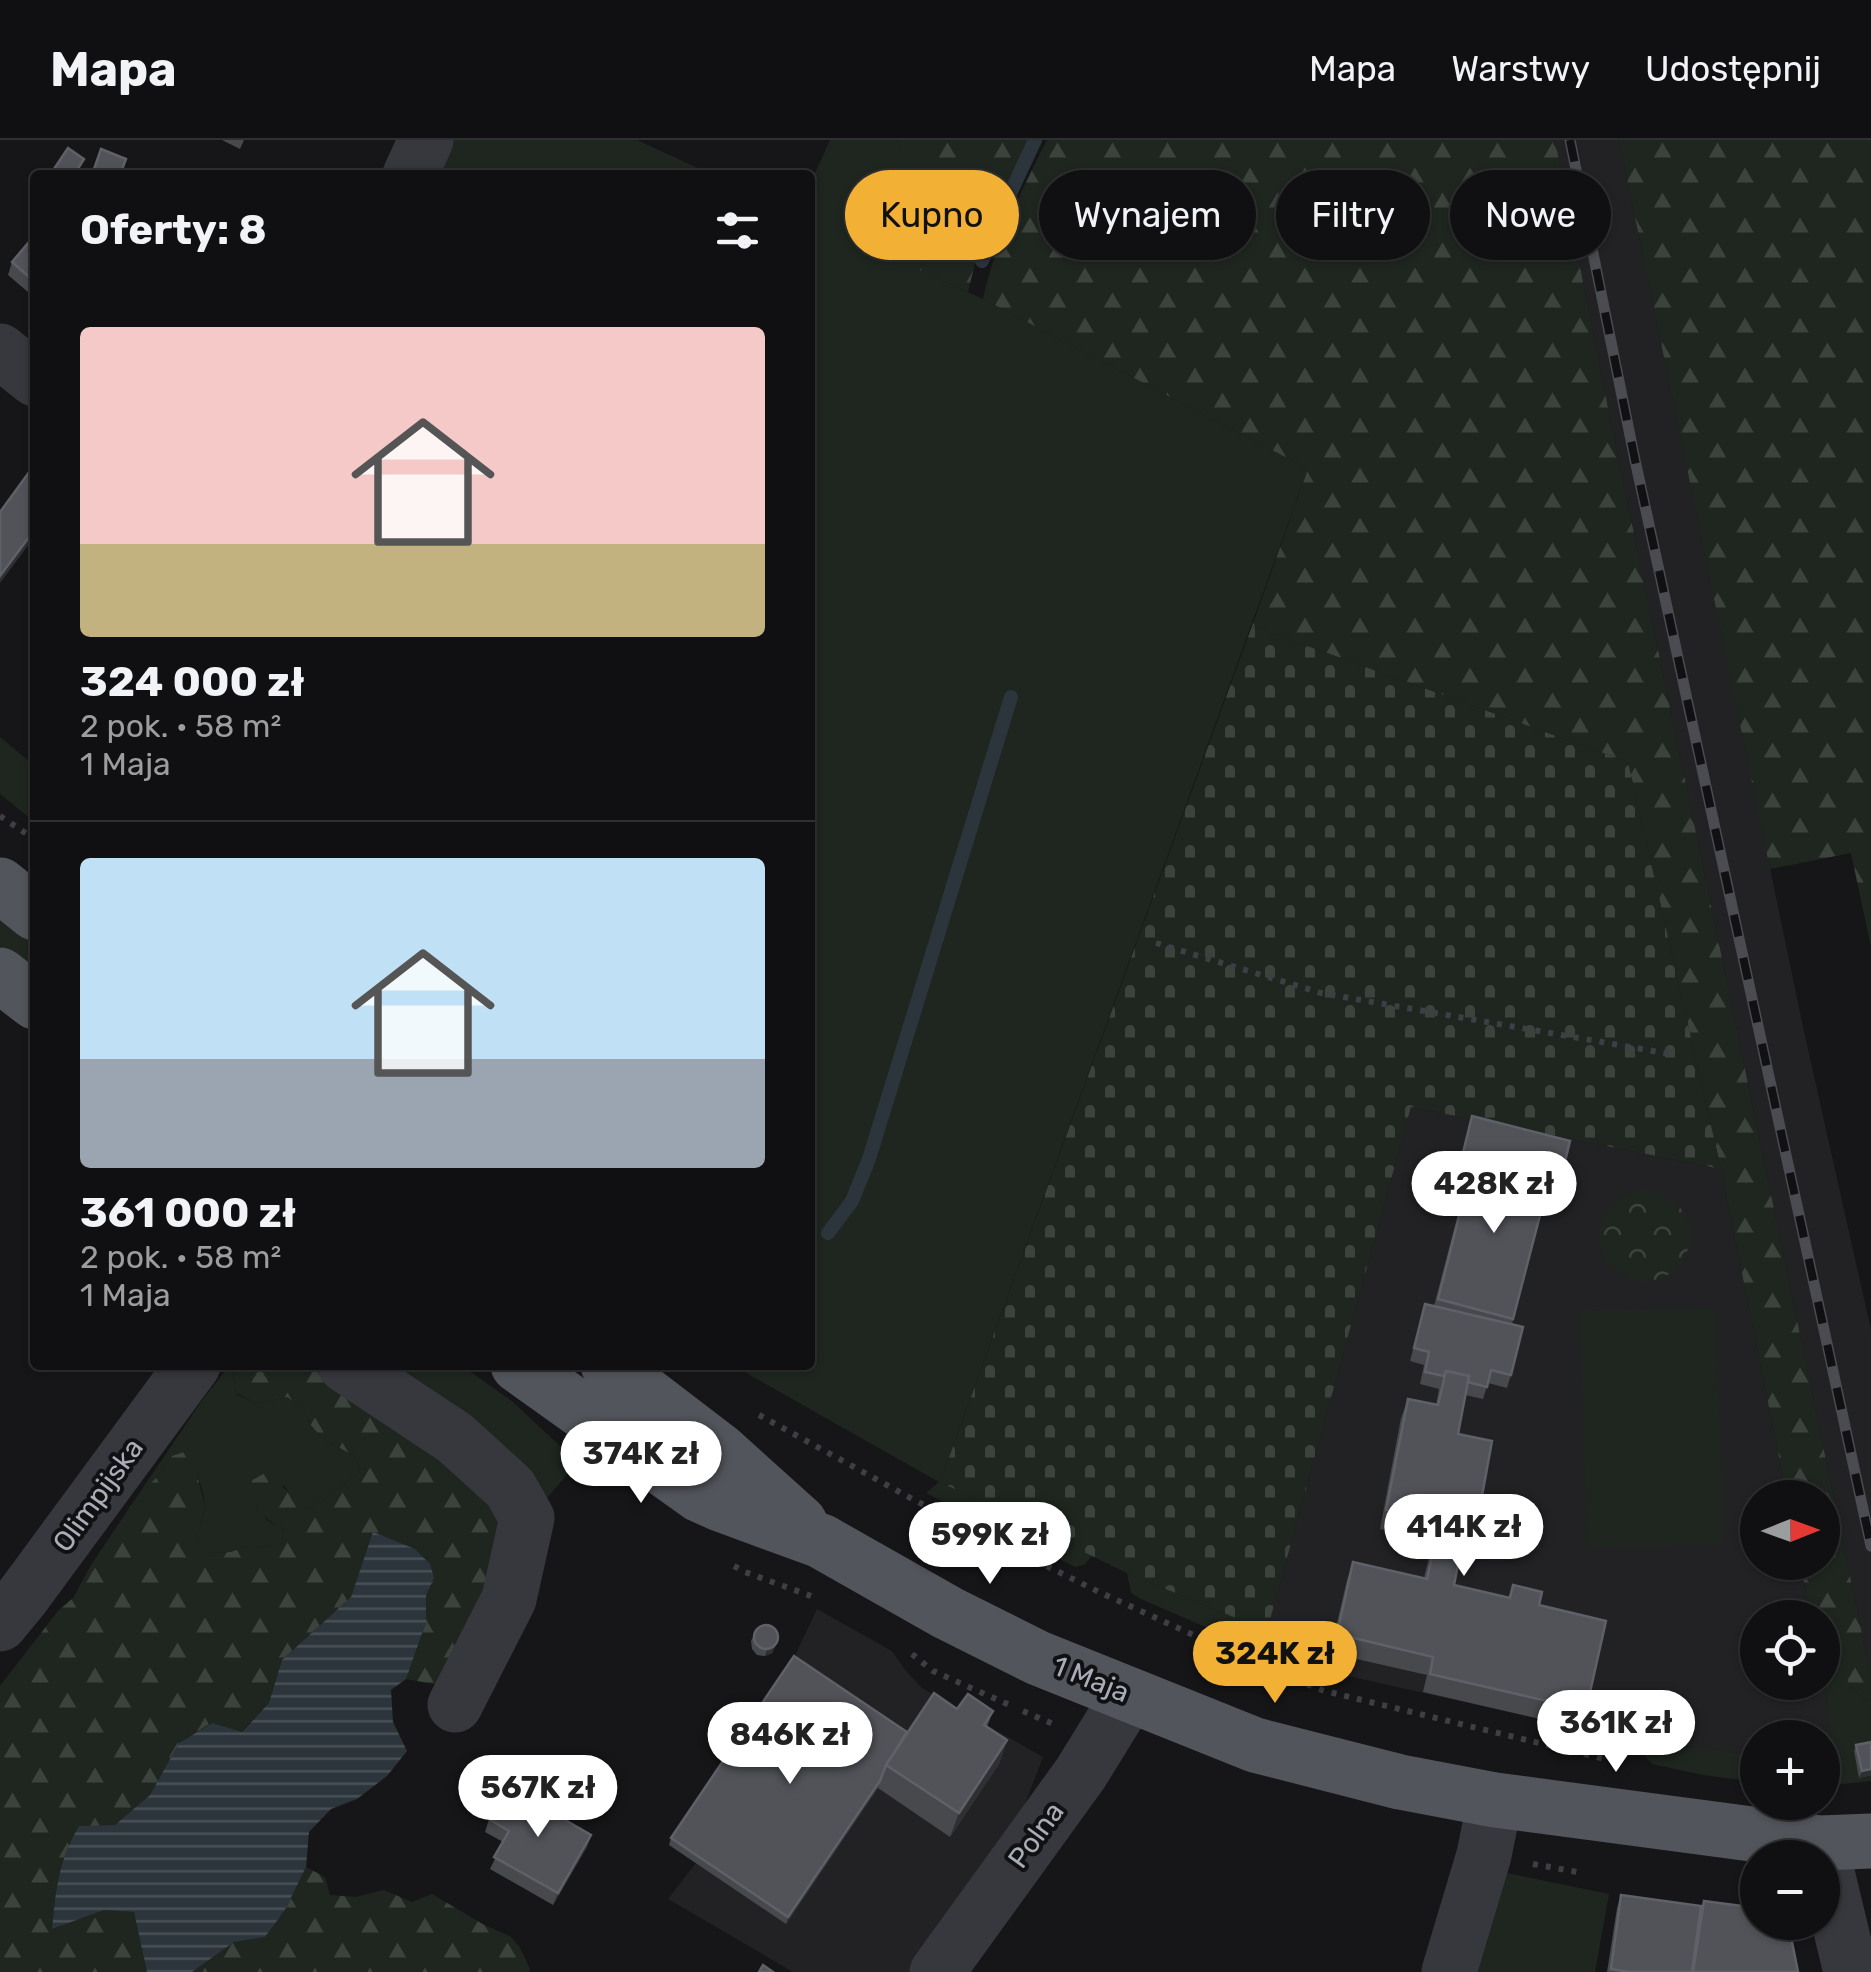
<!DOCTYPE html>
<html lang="pl">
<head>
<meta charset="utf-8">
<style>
  :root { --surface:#101012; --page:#1e1e20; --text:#f1f3f6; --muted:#9c9d9f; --line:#303032; --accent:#f2b134 }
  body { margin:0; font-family:Rubik,sans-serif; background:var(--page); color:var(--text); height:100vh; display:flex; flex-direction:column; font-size:38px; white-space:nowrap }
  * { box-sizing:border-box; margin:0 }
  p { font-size:32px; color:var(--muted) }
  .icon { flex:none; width:55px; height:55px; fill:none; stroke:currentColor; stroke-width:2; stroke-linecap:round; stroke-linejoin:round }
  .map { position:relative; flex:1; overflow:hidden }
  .details { position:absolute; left:30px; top:30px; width:785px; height:1200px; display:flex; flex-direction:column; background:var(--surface); border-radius:10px; box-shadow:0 2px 8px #0004,0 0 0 2px var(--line) }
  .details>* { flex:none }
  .hud { position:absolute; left:845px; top:30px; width:875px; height:90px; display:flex; gap:20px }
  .needle { width:65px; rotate:89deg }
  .fabs { position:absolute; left:1740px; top:1340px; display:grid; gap:20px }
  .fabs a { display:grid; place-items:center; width:100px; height:100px; border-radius:50%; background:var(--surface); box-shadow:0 2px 8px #0004,0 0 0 2px var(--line); font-size:50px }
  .price { position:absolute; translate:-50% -85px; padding:0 22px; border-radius:35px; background:#fff; color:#222; font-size:32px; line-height:65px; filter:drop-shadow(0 2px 5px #0008) }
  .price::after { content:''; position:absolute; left:50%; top:60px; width:30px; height:22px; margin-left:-15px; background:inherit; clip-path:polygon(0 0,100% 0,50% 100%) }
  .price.on { background:var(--accent); color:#111 }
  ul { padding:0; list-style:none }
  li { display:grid; align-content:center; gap:20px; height:530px; padding:0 50px }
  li+li { border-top:2px solid var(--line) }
  li span { display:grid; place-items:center; height:310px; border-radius:10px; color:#555 }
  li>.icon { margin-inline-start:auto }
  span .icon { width:180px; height:180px; fill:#fffc; stroke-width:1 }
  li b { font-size:42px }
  h2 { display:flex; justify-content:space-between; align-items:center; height:120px; padding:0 50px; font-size:42px }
  .chip { padding:0 35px; border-radius:45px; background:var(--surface); box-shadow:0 2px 8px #0004,0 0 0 2px var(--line); font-size:35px; line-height:90px }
  .chip.on { background:var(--accent); color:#111 }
  header { display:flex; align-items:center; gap:60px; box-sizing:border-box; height:140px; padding:0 50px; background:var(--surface); border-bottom:2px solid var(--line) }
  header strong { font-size:48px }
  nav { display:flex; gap:55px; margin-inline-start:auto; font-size:35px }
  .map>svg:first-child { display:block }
  .built { fill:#222225 }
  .green { fill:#1e261f }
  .forest { fill:url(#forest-firs) }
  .cemetery { fill:url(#cemetery-stones) }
  .park { fill:url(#park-crowns) }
  .water { fill:url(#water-rules) }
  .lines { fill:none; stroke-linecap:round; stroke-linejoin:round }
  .stream { stroke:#2c353c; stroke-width:14 }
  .path { stroke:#3d3f44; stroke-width:6; stroke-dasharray:5 8; stroke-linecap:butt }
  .minor { stroke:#37383d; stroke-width:55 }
  .major { stroke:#53555c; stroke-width:55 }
  .rail-casing { stroke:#4a4c52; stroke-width:11 }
  .rail { stroke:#111113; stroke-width:8; stroke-dasharray:22; stroke-linecap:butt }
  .wall { fill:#47494d }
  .shaded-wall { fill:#2f3033 }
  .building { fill:#525359; stroke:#5f6168; stroke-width:2.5 }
  .labels { text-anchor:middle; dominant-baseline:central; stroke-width:8; stroke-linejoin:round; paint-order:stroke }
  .street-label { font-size:28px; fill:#a8adb8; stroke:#111113 }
</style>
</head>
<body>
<header>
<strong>Mapa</strong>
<nav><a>Mapa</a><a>Warstwy</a><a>Udostępnij</a></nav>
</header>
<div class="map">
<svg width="1871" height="1832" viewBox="0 0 1871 1832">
  <defs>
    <pattern id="forest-firs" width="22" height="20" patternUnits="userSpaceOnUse" patternTransform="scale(2.5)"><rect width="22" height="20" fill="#1e261f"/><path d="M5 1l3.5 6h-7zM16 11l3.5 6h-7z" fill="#3c433d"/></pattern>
    <pattern id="cemetery-stones" width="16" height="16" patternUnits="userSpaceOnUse" patternTransform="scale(2.5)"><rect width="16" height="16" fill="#1e261f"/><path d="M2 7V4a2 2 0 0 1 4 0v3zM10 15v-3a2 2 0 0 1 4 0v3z" fill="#3c433d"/></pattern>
    <pattern id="park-crowns" width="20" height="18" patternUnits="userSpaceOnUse" patternTransform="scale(2.5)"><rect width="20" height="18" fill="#1e261f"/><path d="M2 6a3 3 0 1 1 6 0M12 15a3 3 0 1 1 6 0" fill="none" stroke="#3c433d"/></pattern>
    <pattern id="water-rules" width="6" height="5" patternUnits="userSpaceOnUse" patternTransform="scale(2.5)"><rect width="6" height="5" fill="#2c353c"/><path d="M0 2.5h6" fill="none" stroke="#485056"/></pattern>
  </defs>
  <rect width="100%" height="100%" fill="#161618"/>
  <!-- built -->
  <g class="built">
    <path d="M1555 0H1619L1803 887 1871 1190V1537L1609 273Z"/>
    <path d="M1411 967 1721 1029 1787 1357 1758 1358V1422L1800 1423 1811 1477 1758 1478V1542H1822L1823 1538 1830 1580 1834 1621 1823 1620 1822 1598H1758L1757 1615 1691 1607 1579 1588 1326 1531 1267 1491Z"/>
    <path d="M817 1469 892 1511 906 1531 922 1548 1043 1617 1025 1664 1032 1670 915 1832H793L668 1759 696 1723 669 1705 792 1522Z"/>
  </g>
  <!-- green -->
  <g class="green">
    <path d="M446 0H637L713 35H430Z"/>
    <path d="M830 0H897C910 37 930 91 920 130L983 159 1308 329 940 1342 1093 1415 1084 1425 1075 1427 926 1353 939 1342 732 1225H810V44Z"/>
    <path d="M0 597 35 626V678L27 676 0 654Z"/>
    <path d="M0 777 35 805V833L0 806Z"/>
    <path d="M1717 1168 1723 1404 1586 1407 1581 1171Z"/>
    <path d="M230 1225H232L236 1254 257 1264 287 1257 303 1267 310 1284 322 1298 356 1317 360 1332 325 1359 307 1368 292 1359 284 1345 256 1365 268 1381 284 1389 281 1407 247 1406 231 1412 207 1413 195 1396 206 1369 202 1349 197 1335 172 1316 156 1338 138 1355 203 1259Z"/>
    <path d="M364 1225H461L513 1262 575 1320 576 1324 542 1364Z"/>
    <path d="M1127 1433 1267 1491C1258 1501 1253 1504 1240 1502L1141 1459 1131 1453Z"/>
    <path d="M1823 1514 1846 1536 1853 1550 1871 1562V1641L1823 1646 1822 1620H1834C1831 1585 1823 1549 1823 1514Z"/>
    <path d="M1635 1598 1691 1607 1757 1615V1642L1703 1635 1652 1624 1638 1608Z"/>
    <path d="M1492 1730 1609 1754 1595 1832H1464Z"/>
  </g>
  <!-- forest -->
  <g class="forest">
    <path d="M897 0H1031L976 119 968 152 920 130C931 87 909 40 897 0Z"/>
    <path d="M1047 0H1555L1609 273 1871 1537V1562L1853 1550 1845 1536 1823 1514 1822 1478 1811 1477 1800 1423 1822 1422V1358L1787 1357 1721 1029 1628 622 1252 486 1308 329 983 159C996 100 1020 54 1047 0Z"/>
    <path d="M1619 0H1871V807L1851 713 1770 729Z"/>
    <path d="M232 1225H321L459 1321 502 1385 491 1440 439 1545 406 1539 426 1482V1456L434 1438 374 1392 351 1457 282 1520 269 1563 241 1592 211 1583 179 1603 150 1655 115 1685 79 1687C58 1722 56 1748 52 1789L104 1770 134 1772 147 1832H0V1546L58 1471 73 1458 91 1425 138 1355 156 1338 172 1316 202 1306 208 1316 197 1335 206 1369 195 1396 208 1413 231 1412 247 1406 281 1407 284 1389C259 1377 257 1367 247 1343L267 1332C282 1344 291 1358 307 1368L325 1359 360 1332 356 1317 322 1298 310 1284 303 1267 287 1257 257 1264 236 1253Z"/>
    <path d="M306 1727 325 1737 330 1755 356 1757 384 1750 412 1762 432 1754 486 1786 510 1796 519 1806 530 1829 529 1832H192L234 1802 265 1797 285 1770Z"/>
  </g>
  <!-- cemetery -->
  <path class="cemetery" d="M1252 486 1628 622 1721 1029 1411 967 1267 1491 1127 1433 940 1342Z"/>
  <!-- park -->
  <circle class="park" cx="1645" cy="1096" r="45"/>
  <!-- water -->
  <path class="water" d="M373 1392 415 1409 430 1424 434 1438 426 1456V1482L406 1539 391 1550 393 1582 407 1611 387 1636 357 1659 331 1669 309 1692 306 1727 285 1770 265 1797 234 1802 192 1832H147L134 1772 104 1770 52 1789C56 1749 58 1722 79 1686L115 1685 150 1655 179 1603 212 1583 242 1592 269 1563 282 1520 351 1457Z"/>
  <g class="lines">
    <!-- stream -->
    <g class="stream">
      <path d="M982 121 1003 69 1035 0"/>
      <path d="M828 1093 852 1061 869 1019 1011 557"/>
    </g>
    <!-- path -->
    <g class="path">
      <path d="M0 676 27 694H35"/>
      <path d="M1156 803 1321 853 1676 915"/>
      <path d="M759 1275 916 1361 1099 1452 1277 1533 1325 1551 1609 1620"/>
      <path d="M734 1426 745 1432 811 1456"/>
      <path d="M912 1514 933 1531 1012 1566"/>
      <path d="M1023 1571 1053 1584"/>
      <path d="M1533 1724 1577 1732"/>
    </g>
    <!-- minor -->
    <g class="minor">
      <path d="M410 35 426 0"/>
      <path d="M0 211 35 239"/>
      <path d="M345 1225 455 1298 510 1348 527 1378 509 1459 455 1565"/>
      <path d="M0 1484 23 1456 193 1225"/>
      <path d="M1820 1703 1851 1832"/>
      <path d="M937 1832 1081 1633 1129 1555"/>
      <path d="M1449 1832 1484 1715 1495 1660"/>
    </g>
    <!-- major -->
    <g class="major">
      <path d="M0 745 35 773"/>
      <path d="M0 835 35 862"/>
      <path d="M518 1225 700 1355 720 1364 821 1401 948 1473 1038 1518 1255 1605 1400 1642 1495 1660 1820 1703 1871 1701"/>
      <path d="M608 1225 719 1310 800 1383"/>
    </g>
    <!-- rail casing -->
    <g class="rail-casing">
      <path id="rail" d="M1570 0 1635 320 1871 1406"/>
    </g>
    <!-- rail -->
    <use href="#rail" class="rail"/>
  </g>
  <!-- wall -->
  <g class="wall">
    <path d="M222 0H244L240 9Z"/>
    <path d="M35 95V158L8 135 12 122Z"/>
    <path d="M1472 976 1560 1042 1555 1054 1547 1052 1512 1184 1511 1235 1507 1248 1488 1243 1483 1259 1465 1255 1458 1294 1480 1367 1474 1385 1466 1384 1454 1445 1508 1458 1513 1445 1539 1465 1586 1570 1579 1588 1423 1552 1427 1535 1330 1513 1347 1440 1353 1422 1424 1438 1433 1400 1380 1389 1401 1278 1408 1259 1436 1265 1439 1249 1420 1244 1424 1225 1410 1221 1425 1164 1434 1166 1469 1032 1458 1029Z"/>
    <path d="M757 1488 778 1500 772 1513 765 1516 757 1515 752 1509 751 1501Z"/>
    <path d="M957 1569 993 1571 987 1587 1007 1600 999 1624 950 1697 878 1648 786 1784 669 1705 671 1698Z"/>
    <path d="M1856 1605 1871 1635 1859 1638 1854 1611Z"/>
    <path d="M489 1679 591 1695 587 1707 553 1765 490 1729 503 1702 485 1692Z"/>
    <path d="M1621 1755 1701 1766 1704 1761 1798 1832H1607L1617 1768Z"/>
  </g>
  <!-- shaded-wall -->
  <g class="shaded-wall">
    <path d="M35 389V396L0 443V436Z"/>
    <path d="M778 1500 772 1513 765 1516 767 1510Z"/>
    <path d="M1007 1600 999 1624 950 1697 959 1673Z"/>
    <path d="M1871 1629V1635L1859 1638 1862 1631Z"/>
    <path d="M880 1641 878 1648 786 1784 788 1777Z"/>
    <path d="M591 1695 587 1707 553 1765 558 1753Z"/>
  </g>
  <!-- building -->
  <g class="building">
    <path d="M68 8 84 19 74 35H50Z"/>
    <path d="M101 9 126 19 120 35H92Z"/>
    <path d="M35 95V142L12 122Z"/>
    <path d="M35 324V389L0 436V372Z"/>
    <path d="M1472 976 1570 1001 1560 1042 1550 1039 1551 1033 1475 1014 1474 1020 1462 1017Z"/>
    <path d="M1475 1014 1551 1033 1513 1179 1438 1159Z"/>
    <path d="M1425 1164 1523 1187 1511 1235 1491 1230 1487 1247 1468 1242 1469 1236 1446 1231 1444 1236 1425 1232 1429 1212 1414 1208Z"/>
    <path d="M1446 1231 1469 1236 1458 1294 1492 1301 1480 1367 1470 1365 1454 1445 1510 1458 1513 1445 1542 1452 1539 1465 1606 1481 1586 1570 1430 1534 1433 1517 1337 1494 1353 1422 1427 1439 1440 1381 1386 1370 1408 1259 1438 1265Z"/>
    <circle cx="766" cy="1497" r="12"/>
    <path d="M794 1516 907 1592 886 1625 880 1641 788 1777 671 1698Z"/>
    <path d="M934 1553 957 1569 968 1554 993 1571 984 1585 1007 1600 959 1673 886 1625Z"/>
    <path d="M1871 1602V1629L1862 1631 1856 1605Z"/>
    <path d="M508 1647 591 1695 558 1753 494 1717 509 1691 489 1679Z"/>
    <path d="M1621 1755 1701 1766 1692 1832H1629L1611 1829Z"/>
    <path d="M1704 1761 1758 1768V1782H1788L1798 1832H1693Z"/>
    <path d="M763 1825 773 1832H759Z"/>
  </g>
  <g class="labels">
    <!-- street labels -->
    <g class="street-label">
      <text transform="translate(98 1355) rotate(-54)">Olimpijska</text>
      <text transform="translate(1091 1539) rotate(22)">1 Maja</text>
      <text transform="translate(1036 1695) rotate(-54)">Polna</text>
    </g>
  </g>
</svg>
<div class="fabs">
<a><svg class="needle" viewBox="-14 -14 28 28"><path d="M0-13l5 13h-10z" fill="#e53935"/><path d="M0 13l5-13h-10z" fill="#9c9d9f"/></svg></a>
<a><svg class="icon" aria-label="locate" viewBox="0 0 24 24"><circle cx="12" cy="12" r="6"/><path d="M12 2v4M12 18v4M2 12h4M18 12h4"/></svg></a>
<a>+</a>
<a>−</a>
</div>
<b class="price" style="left:1494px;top:1096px">428K zł</b>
<b class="price" style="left:641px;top:1366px">374K zł</b>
<b class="price" style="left:1464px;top:1439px">414K zł</b>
<b class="price" style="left:990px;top:1447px">599K zł</b>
<b class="price on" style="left:1275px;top:1566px">324K zł</b>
<b class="price" style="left:1616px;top:1635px">361K zł</b>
<b class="price" style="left:790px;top:1647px">846K zł</b>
<b class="price" style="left:538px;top:1700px">567K zł</b>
<div class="hud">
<a class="chip on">Kupno</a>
<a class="chip">Wynajem</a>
<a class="chip">Filtry</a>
<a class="chip">Nowe</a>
</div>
<section class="details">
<h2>Oferty: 8<svg class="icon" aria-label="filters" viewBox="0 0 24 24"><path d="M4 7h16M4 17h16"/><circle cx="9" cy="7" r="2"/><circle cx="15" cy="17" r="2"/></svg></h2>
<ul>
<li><span style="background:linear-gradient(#f6c9c9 70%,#c2b280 0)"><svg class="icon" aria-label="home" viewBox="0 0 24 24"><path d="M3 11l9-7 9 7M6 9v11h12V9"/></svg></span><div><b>324 000 zł</b><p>2 pok. · 58 m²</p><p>1 Maja</p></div></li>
<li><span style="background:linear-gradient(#bfe0f5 65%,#9aa5b1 0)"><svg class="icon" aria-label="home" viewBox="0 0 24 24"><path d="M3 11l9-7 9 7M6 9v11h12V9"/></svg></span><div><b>361 000 zł</b><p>2 pok. · 58 m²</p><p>1 Maja</p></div></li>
</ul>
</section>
</div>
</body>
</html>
